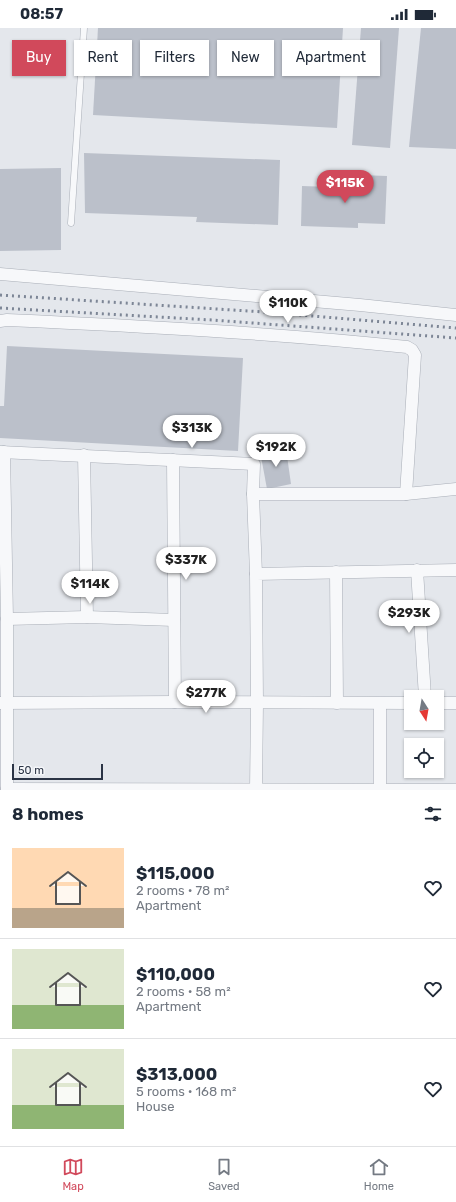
<!DOCTYPE html>
<html lang="en">
<head>
<meta charset="utf-8">
<style>
  :root { --surface:#fff; --page:#f2f2f3; --text:#1f2937; --muted:#747a83; --line:#e0e1e3; --accent:#d1495b }
  body { margin:0; font-family:Rubik,sans-serif; background:var(--page); color:var(--text); height:100vh; display:flex; flex-direction:column; font-size:15px; white-space:nowrap }
  * { box-sizing:border-box; margin:0 }
  p { font-size:13px; color:var(--muted) }
  .icon { flex:none; width:22px; height:22px; fill:none; stroke:currentColor; stroke-width:2; stroke-linecap:round; stroke-linejoin:round }
  .map { position:relative; height:762px; overflow:hidden }
  .side { display:flex; flex-direction:column; background:var(--surface); flex:1 }
  .side>* { flex:none }
  .hud { position:absolute; left:12px; top:12px; width:432px; height:36px; display:flex; gap:8px }
  .needle { width:26px; rotate:169deg }
  .controls { position:absolute; left:404px; top:662px; display:grid; gap:8px }
  .controls a { display:grid; place-items:center; width:40px; height:40px; border-radius:0px; background:var(--surface); box-shadow:0 1px 3px #0004; font-size:20px }
  .scale { position:absolute; left:12px; bottom:10px; width:91px; box-sizing:border-box; padding-left:4px; border:2px solid #2b3445; border-top:0; font-size:11px; line-height:14px; white-space:nowrap; color:#2b3445; -webkit-text-stroke:3px #f4f6f9; paint-order:stroke }
  .price { position:absolute; translate:-50% -34px; padding:0 9px; border-radius:14px; background:#fff; color:#222; font-size:13px; line-height:26px; filter:drop-shadow(0 1px 2px #0008) }
  .price::after { content:''; position:absolute; left:50%; top:24px; width:12px; height:9px; margin-left:-6px; background:inherit; clip-path:polygon(0 0,100% 0,50% 100%) }
  .price.current { background:var(--accent); color:#fff }
  ul { padding:0; list-style:none }
  li { display:flex; align-items:center; gap:12px; height:100px; padding:0 12px }
  li+li { border-top:1px solid var(--line) }
  li span { display:grid; place-items:center; flex:none; width:112px; height:80px; border-radius:0px; color:#555 }
  li>.icon { margin-inline-start:auto }
  span .icon { width:48px; height:48px; fill:#fffc; stroke-width:1 }
  li b { font-size:17px }
  h2 { display:flex; justify-content:space-between; align-items:center; height:48px; padding:0 12px; font-size:17px }
  .tag { padding:0 14px; border-radius:0px; background:var(--surface); box-shadow:0 1px 3px #0004; font-size:14px; line-height:36px }
  .tag.current { background:var(--accent); color:#fff }
  .status { display:flex; justify-content:space-between; align-items:center; height:28px; padding:0 20px; background:var(--surface); direction:ltr }
  .status svg { height:11px; fill:currentColor }
  .dock { display:flex; justify-content:space-around; align-items:center; height:56px; border-top:1px solid var(--line); background:var(--surface); font-size:11px; color:var(--muted) }
  .dock a { display:grid; justify-items:center; gap:2px }
  .dock .current { color:var(--accent) }
  .map>svg:first-child { display:block }
  .building { fill:#bbc0ca }
  .lines { fill:none; stroke-linecap:round; stroke-linejoin:round }
  .lane-casing { stroke:#a9aeb7; stroke-width:7 }
  .street-casing { stroke:#a9aeb7; stroke-width:13 }
  .lane { stroke:#f7f8fa; stroke-width:6 }
  .street { stroke:#f7f8fa; stroke-width:12 }
  .rail { stroke:#7d8696; stroke-width:3; stroke-dasharray:2 4; stroke-linecap:butt }
</style>
</head>
<body>
<div class="status"><b>08:57</b><svg viewBox="0 0 49 12"><path d="M0 12V9h3v3zM5 12V6h3v6zM10 12V3h3v9zM15 12V0h3v12zM26 1h20v11H26zM47 4h2v5h-2z"/></svg></div>
<div class="map">
<svg width="456" height="762" viewBox="0 0 456 762">
  <rect width="100%" height="100%" fill="#e4e7ec"/>
  <!-- building -->
  <g class="building">
    <path d="M98 0H343L337 100 93 87Z"/>
    <path d="M361 0H399L390 120 352 117Z"/>
    <path d="M421 0H456V121L409 119Z"/>
    <path d="M84 125 280 132 278 197 196 194 197 189 85 185Z"/>
    <path d="M61 140V222L0 223V141Z"/>
    <path d="M360 147 387 148 385 196 358 195V200L301 198 302 158 359 160Z"/>
    <path d="M7 318 243 330 238 423 0 410V378H4Z"/>
    <path d="M286 421 291 456 267 461 260 423Z"/>
  </g>
  <g class="lines">
    <!-- lane casing -->
    <g class="lane-casing">
      <path id="lane" d="M71 195 84 0"/>
    </g>
    <!-- street casing -->
    <g class="street-casing">
      <g id="street">
        <path d="M0 246 360 277 456 287"/>
        <path d="M0 293 7 292C140 298 274 305 407 319L412 322 415 327 406 466"/>
        <path d="M0 424 254 436 253 466 256 546"/>
        <path d="M4 424 7 591V762"/>
        <path d="M84 427 87 589"/>
        <path d="M173 432 175 674"/>
        <path d="M253 466H406L456 461"/>
        <path d="M417 542 425 669"/>
        <path d="M336 544 337 675"/>
        <path d="M7 591 87 589 174 592"/>
        <path d="M0 675 175 674 411 675"/>
        <path d="M437 675H456"/>
        <path d="M380 676V762"/>
        <path d="M7 761 456 762"/>
        <path d="M256 762 257 675 256 546 456 542"/>
      </g>
    </g>
    <!-- lane -->
    <use href="#lane" class="lane"/>
    <!-- street -->
    <use href="#street" class="street"/>
    <!-- rail -->
    <g class="rail">
      <path d="M0 267 264 284 456 300"/>
      <path d="M0 280 212 292 456 310"/>
    </g>
  </g>
</svg>
<div class="controls">
<a><svg class="needle" viewBox="-14 -14 28 28"><path d="M0-13l5 13h-10z" fill="#e53935"/><path d="M0 13l5-13h-10z" fill="#747a83"/></svg></a>
<a><svg class="icon" aria-label="locate" viewBox="0 0 24 24"><circle cx="12" cy="12" r="6"/><path d="M12 2v4M12 18v4M2 12h4M18 12h4"/></svg></a>
</div>
<div class="scale">50 m</div>
<b class="price current" style="left:345px;top:176px">$115K</b>
<b class="price" style="left:288px;top:296px">$110K</b>
<b class="price" style="left:192px;top:421px">$313K</b>
<b class="price" style="left:276px;top:440px">$192K</b>
<b class="price" style="left:186px;top:553px">$337K</b>
<b class="price" style="left:90px;top:577px">$114K</b>
<b class="price" style="left:409px;top:606px">$293K</b>
<b class="price" style="left:206px;top:686px">$277K</b>
<div class="hud">
<a class="tag current">Buy</a>
<a class="tag">Rent</a>
<a class="tag">Filters</a>
<a class="tag">New</a>
<a class="tag">Apartment</a>
</div>
</div>
<section class="side">
<h2>8 homes<svg class="icon" aria-label="filters" viewBox="0 0 24 24"><path d="M4 7h16M4 17h16"/><circle cx="9" cy="7" r="2"/><circle cx="15" cy="17" r="2"/></svg></h2>
<ul>
<li><span style="background:linear-gradient(#ffd9b3 75%,#b9a48a 0)"><svg class="icon" aria-label="home" viewBox="0 0 24 24"><path d="M3 11l9-7 9 7M6 9v11h12V9"/></svg></span><div><b>$115,000</b><p>2 rooms · 78 m²</p><p>Apartment</p></div><svg class="icon" aria-label="heart" viewBox="0 0 24 24"><path d="M12 20l-8-8c-3-5 5-10 8-4 3-6 11-1 8 4z"/></svg></li>
<li><span style="background:linear-gradient(#dfe7d0 70%,#8fb573 0)"><svg class="icon" aria-label="home" viewBox="0 0 24 24"><path d="M3 11l9-7 9 7M6 9v11h12V9"/></svg></span><div><b>$110,000</b><p>2 rooms · 58 m²</p><p>Apartment</p></div><svg class="icon" aria-label="heart" viewBox="0 0 24 24"><path d="M12 20l-8-8c-3-5 5-10 8-4 3-6 11-1 8 4z"/></svg></li>
<li><span style="background:linear-gradient(#dfe7d0 70%,#8fb573 0)"><svg class="icon" aria-label="home" viewBox="0 0 24 24"><path d="M3 11l9-7 9 7M6 9v11h12V9"/></svg></span><div><b>$313,000</b><p>5 rooms · 168 m²</p><p>House</p></div><svg class="icon" aria-label="heart" viewBox="0 0 24 24"><path d="M12 20l-8-8c-3-5 5-10 8-4 3-6 11-1 8 4z"/></svg></li>
</ul>
</section>
<nav class="dock">
<a class="current"><svg class="icon" aria-label="map" viewBox="0 0 24 24"><path d="M3 6l6-2 6 2 6-2v14l-6 2-6-2-6 2zM9 4v14M15 6v14"/></svg>Map</a>
<a><svg class="icon" aria-label="saved" viewBox="0 0 24 24"><path d="M7 4h10v16l-5-4-5 4z"/></svg>Saved</a>
<a><svg class="icon" aria-label="home" viewBox="0 0 24 24"><path d="M3 11l9-7 9 7M6 9v11h12V9"/></svg>Home</a>
</nav>
</body>
</html>
